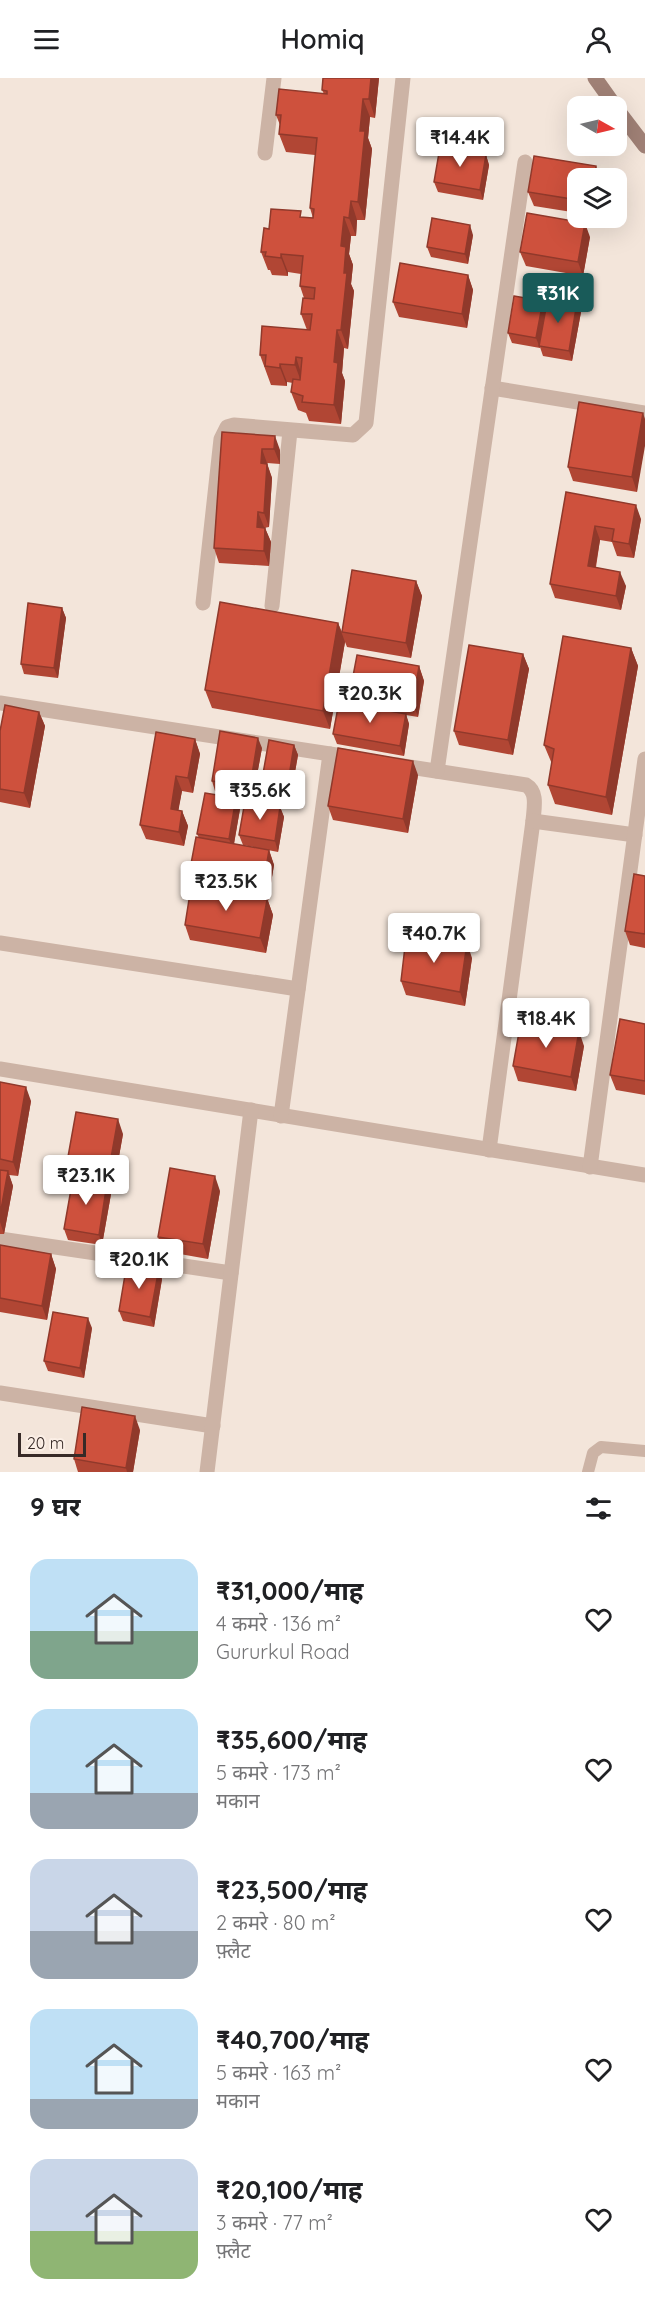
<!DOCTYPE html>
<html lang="hi">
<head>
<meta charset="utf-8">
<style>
  :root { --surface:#fff; --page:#f2f2f2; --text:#202124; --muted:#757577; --accent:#195b59 }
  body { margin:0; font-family:Quicksand,"Noto Sans Devanagari",sans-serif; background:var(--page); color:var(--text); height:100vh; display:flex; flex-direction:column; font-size:22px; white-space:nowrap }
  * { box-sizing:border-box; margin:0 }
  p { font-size:20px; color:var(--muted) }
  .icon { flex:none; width:33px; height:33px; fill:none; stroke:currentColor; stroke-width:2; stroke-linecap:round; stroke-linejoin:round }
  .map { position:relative; height:1394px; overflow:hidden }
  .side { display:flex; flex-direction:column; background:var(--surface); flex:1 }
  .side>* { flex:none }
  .needle { width:39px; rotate:98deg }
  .controls { position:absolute; left:567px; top:18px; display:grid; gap:12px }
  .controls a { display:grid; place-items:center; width:60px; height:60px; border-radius:12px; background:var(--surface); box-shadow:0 6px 24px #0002; font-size:30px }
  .scale { position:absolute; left:18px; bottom:15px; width:68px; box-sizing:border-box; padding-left:6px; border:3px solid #372a27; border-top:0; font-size:16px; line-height:21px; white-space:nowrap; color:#372a27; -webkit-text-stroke:4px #fbefe6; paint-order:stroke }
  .price { position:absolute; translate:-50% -51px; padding:0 14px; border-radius:6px; background:#fff; color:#222; font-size:20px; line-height:39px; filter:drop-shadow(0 2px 3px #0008) }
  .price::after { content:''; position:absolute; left:50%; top:36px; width:18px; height:14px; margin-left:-9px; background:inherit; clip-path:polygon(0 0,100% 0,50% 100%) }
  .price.selected { background:var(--accent); color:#fff }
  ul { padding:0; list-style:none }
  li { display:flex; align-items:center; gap:18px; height:150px; padding:0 30px }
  li span { display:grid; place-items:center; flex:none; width:168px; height:120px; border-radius:18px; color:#555 }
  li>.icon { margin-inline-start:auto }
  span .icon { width:72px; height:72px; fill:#fffc; stroke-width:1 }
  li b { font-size:26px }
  h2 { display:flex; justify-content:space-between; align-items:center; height:72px; padding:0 30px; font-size:26px }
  header { display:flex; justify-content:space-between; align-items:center; height:78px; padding:0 30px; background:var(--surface); font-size:27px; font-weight:600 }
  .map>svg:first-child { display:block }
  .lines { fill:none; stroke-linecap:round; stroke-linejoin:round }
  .lane { stroke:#ccb3a5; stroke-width:12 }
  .street { stroke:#ccb3a5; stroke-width:15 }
  .secondary { stroke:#a08176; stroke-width:15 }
  .wall { fill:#b14634 }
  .shaded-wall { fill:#90392b }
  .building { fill:#ce513d; stroke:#90392b; stroke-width:1.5 }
</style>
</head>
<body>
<header><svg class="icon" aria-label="menu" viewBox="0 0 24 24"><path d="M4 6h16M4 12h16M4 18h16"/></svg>Homiq<svg class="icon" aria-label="person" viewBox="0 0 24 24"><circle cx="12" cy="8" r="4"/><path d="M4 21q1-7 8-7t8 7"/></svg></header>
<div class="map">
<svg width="645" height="1394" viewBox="0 0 645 1394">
  <rect width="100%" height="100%" fill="#f3e5da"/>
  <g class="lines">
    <!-- lane -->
    <path class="lane" d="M588 1394 593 1375 601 1369 645 1373"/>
    <!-- street -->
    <g class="street">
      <path d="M265 75 274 0"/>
      <path d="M492 310 645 335"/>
      <path d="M203 525 221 361 227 349 234 347 353 357 366 345 403 0"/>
      <path d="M272 528 290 353"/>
      <path d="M0 625 356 680"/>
      <path d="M397 687 526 707C538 714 534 730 533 743L489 1072"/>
      <path d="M437 693 525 84"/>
      <path d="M533 743 635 757"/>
      <path d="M0 865 298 911"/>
      <path d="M0 991 645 1097"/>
      <path d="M281 1038 330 676"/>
      <path d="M590 1089 645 681"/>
      <path d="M0 1161 231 1195"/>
      <path d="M0 1315 213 1348"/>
      <path d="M207 1394 251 1032"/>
    </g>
    <!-- secondary -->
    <g class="secondary">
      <path d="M595 0 615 28"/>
      <path d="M616 30 645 68"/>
    </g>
  </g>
  <!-- wall -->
  <g class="wall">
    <path d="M379 0 375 40 370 39 368 60 372 71 365 142H357L356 158H351L349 176 353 187 351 206 354 213 348 271 344 270 342 295 345 303 341 346 309 343 306 335 298 332 291 314 293 305 287 304V308L271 307 260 277 307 252 301 236 304 220 300 208 301 196 288 194V198L272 197 270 192H268L261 174 269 151 303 139 313 140 310 130 315 77 286 74 279 56 280 47 276 37 324 16 322 12Z"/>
    <path d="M486 77 489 87 483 122 438 114 434 104Z"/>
    <path d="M578 100V135L534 128 528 114Z"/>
    <path d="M473 157 468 186 431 179 427 169Z"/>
    <path d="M590 159 583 198 526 188 520 174Z"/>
    <path d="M468 197 473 212 467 250 399 239 393 224Z"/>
    <path d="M543 223 546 231 581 234 572 283 543 278 540 269V270L512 265 508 255Z"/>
    <path d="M643 335 637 414 573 403 568 389Z"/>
    <path d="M222 354 280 372V386L267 385 272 400 269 449 264 450H265L271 464 269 488 219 485 214 470Z"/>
    <path d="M566 414 641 441 634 480 617 478 612 464 600 462 596 489 626 508 621 532 555 520 550 506Z"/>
    <path d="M416 503 422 518 411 580 347 569 345 564 330 651 212 630 205 612 338 545 342 554Z"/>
    <path d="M62 530 66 540 58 600 24 596 21 586Z"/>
    <path d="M631 570 638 588 612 737 555 726 548 707 552 686 544 667Z"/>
    <path d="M523 576 529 591 513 677 459 667 454 653Z"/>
    <path d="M419 588 424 603 418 639 406 637 409 646 404 678 337 666 333 656 355 627 350 614Z"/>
    <path d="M39 634 45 648 30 730 0 724V653Z"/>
    <path d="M195 661 200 676 193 715 182 713 178 732 182 733 188 748 184 768 146 761 140 747Z"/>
    <path d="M294 667 298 677 290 722 264 717 261 707Z"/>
    <path d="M262 670 253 719 215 713 212 703Z"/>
    <path d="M418 697 408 755 333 742 328 728Z"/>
    <path d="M280 729 284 739 278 774 243 767 239 757Z"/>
    <path d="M240 731 234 766 269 772 274 787 268 823 273 837 266 875 190 862 185 847 191 810 188 802 199 760 197 756Z"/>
    <path d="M645 798V870L630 867 625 853Z"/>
    <path d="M472 880 465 928 406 917 401 903Z"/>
    <path d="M645 946V1017L616 1012 610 997Z"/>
    <path d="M584 968 576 1013 518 1003 513 988Z"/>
    <path d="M0 1004 31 1023 18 1098 9 1097 13 1108 4 1156H0Z"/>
    <path d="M123 1056 113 1112 109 1111 111 1116 102 1167 68 1162 64 1151 72 1105 66 1090Z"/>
    <path d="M220 1113 208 1181 163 1173 158 1159Z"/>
    <path d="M0 1167 51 1176 56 1191 47 1242 0 1234Z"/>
    <path d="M162 1201 154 1249 123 1243 119 1233Z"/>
    <path d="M92 1250 84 1300 48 1293 44 1283Z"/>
    <path d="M140 1352 133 1394H78L74 1381Z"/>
  </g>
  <!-- shaded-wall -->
  <g class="shaded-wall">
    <path d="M371 0H379L375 40 369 21Z"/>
    <path d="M363 21 370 39 368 60 372 71 365 142 358 124 360 53Z"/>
    <path d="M486 77 489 87 483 122 480 112Z"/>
    <path d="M596 88 601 100H594Z"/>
    <path d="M351 123 357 142 356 158 349 140Z"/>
    <path d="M344 139 351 158 349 176 353 187 351 206 354 213 348 271 341 252 344 195 341 168Z"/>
    <path d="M585 145 590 159 583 198 578 184Z"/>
    <path d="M470 147 473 157 468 186 465 176Z"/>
    <path d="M281 176 288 194V198L281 180Z"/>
    <path d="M468 197 473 212 467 250 462 236Z"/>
    <path d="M543 223 546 233 540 270 536 260Z"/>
    <path d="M577 224 581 234 572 283 569 273Z"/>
    <path d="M337 252 344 270 342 295 345 303 341 346 334 327V284Z"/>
    <path d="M296 279 302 298V306L295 287Z"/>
    <path d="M280 286 287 304V308L280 290Z"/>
    <path d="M643 335 645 341V368L637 414 632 399Z"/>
    <path d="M275 358 280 372V386L274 371Z"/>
    <path d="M262 371 267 385 266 400 261 385Z"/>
    <path d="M267 386 272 400 269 449 264 435Z"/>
    <path d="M636 427 641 441 634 480 629 466Z"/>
    <path d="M258 434 264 449 262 464 257 449Z"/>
    <path d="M595 448 600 462 593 503 588 488Z"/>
    <path d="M265 450 271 464 269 488 264 473Z"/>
    <path d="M620 494 626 508 621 532 616 518Z"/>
    <path d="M416 503 422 518 411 580 406 565Z"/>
    <path d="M62 530 66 540 58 600 54 590Z"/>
    <path d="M338 545 345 564 330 651 323 633Z"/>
    <path d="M631 570 638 588 612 737 606 719Z"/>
    <path d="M523 576 529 591 513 677 508 662Z"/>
    <path d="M419 588 424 603 418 639 413 625Z"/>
    <path d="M39 634 45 648 30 730 24 715Z"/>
    <path d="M406 636 409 646 404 678 400 668Z"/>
    <path d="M258 660 262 670 253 719 250 709Z"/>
    <path d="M195 661 200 676 193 715 188 700Z"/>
    <path d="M294 667 298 677 290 722 287 711Z"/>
    <path d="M413 683 418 697 408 755 403 741Z"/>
    <path d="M176 698 182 713 176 746 171 731Z"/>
    <path d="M236 720 240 731 233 771 229 761Z"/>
    <path d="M280 729 284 739 278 774 275 763Z"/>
    <path d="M182 733 188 748 184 768 179 754Z"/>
    <path d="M269 772 274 787 268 823 273 837 266 875 260 860 266 827 262 814Z"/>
    <path d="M467 865 472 880 465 928 460 914Z"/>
    <path d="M579 953 584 968 576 1013 571 999Z"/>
    <path d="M26 1009 31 1023 18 1098 13 1084Z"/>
    <path d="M118 1041 123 1056 113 1112 108 1097Z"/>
    <path d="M8 1093 13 1108 4 1156 0 1144V1137Z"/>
    <path d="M215 1098 220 1113 208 1181 203 1166Z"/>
    <path d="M107 1105 111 1116 102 1167 99 1157Z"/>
    <path d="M51 1176 56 1191 47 1242 42 1228Z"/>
    <path d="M159 1190 162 1201 154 1249 150 1239Z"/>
    <path d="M88 1240 92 1250 84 1300 80 1290Z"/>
    <path d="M135 1338 140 1352 133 1394H127L126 1390Z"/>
  </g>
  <!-- building -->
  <g class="building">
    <path d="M323 0H371L369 21H363L360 53H365L358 124 351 123 349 140 344 139 341 168 346 169 344 195H347L341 252H337L334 284 338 285 334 327 302 324 303 318 291 314 293 301 300 302 302 280 296 279 295 287 280 286V290L265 288 266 277H260L262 248 310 252 312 236H301L303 220 314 221 315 210 300 208 303 178 281 176V180L265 178 266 174H261L264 150 269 151 271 131 301 133 300 139 313 140 314 131 310 130 317 60 279 56 281 37H276L279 11 327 16V13L322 12Z"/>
    <path d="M440 69 486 77 480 112 434 104Z"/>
    <path d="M534 78 596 88 594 100H578V122L528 114Z"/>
    <path d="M527 135 585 145 578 184 520 174Z"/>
    <path d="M432 140 470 147 465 176 427 169Z"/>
    <path d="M400 185 468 197 462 236 393 224Z"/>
    <path d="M514 218 543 223 536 260 508 255Z"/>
    <path d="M548 219 577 224 569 273 539 268Z"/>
    <path d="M579 324 643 335 632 399 568 389Z"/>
    <path d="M222 354 275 358 274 371H262L261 385 267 386 264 435 258 434 257 449 265 450 264 473 214 470Z"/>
    <path d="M566 414 636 427 629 466 612 463 614 451 595 448 588 488 620 494 616 518 550 506Z"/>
    <path d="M352 492 416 503 406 565 342 554Z"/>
    <path d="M220 524 338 545 323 633 205 612Z"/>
    <path d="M28 525 62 530 54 590 21 586Z"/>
    <path d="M563 558 631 570 606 719 548 707 554 671 544 667Z"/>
    <path d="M469 567 523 576 508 662 454 653Z"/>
    <path d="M357 577 419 588 413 625 350 614Z"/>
    <path d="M339 624 406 636 400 668 333 656Z"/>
    <path d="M5 627 39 634 24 715 0 711V653Z"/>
    <path d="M220 653 258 660 250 709 212 703Z"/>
    <path d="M156 654 195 661 188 700 176 698 171 731 182 733 179 754 140 747Z"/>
    <path d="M269 662 294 667 287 711 261 707Z"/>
    <path d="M338 670 413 683 403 741 328 728Z"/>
    <path d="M205 715 236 720 229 761 197 756Z"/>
    <path d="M245 723 280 729 275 763 239 757Z"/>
    <path d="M196 759 269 772 262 814 188 802Z"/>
    <path d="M634 796 645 798V856L625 853Z"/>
    <path d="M191 809 267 822 260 860 185 847Z"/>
    <path d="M406 860 467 865 460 914 401 903Z"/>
    <path d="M620 941 645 946V1003L610 997Z"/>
    <path d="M521 943 579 953 571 999 513 988Z"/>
    <path d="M0 1004 26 1009 13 1084 0 1081Z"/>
    <path d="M76 1034 118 1041 108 1097 66 1090Z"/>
    <path d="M170 1090 215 1098 203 1166 158 1159Z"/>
    <path d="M0 1092 8 1093 0 1137Z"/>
    <path d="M73 1100 107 1105 99 1157 64 1151Z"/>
    <path d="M0 1167 51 1176 42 1228 0 1220Z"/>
    <path d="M127 1185 159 1190 150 1239 119 1233Z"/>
    <path d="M53 1234 88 1240 80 1290 44 1283Z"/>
    <path d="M82 1329 135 1338 126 1390 74 1381Z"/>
  </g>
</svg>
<div class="controls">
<a><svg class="needle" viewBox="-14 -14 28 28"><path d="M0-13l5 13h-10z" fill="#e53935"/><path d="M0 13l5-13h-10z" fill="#757577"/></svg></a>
<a><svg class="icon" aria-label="layers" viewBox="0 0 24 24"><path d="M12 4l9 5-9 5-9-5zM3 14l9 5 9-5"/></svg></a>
</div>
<div class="scale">20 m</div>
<b class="price" style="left:460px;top:90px">₹14.4K</b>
<b class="price selected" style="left:558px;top:246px">₹31K</b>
<b class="price" style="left:370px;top:646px">₹20.3K</b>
<b class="price" style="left:260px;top:743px">₹35.6K</b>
<b class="price" style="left:226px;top:834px">₹23.5K</b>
<b class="price" style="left:434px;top:886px">₹40.7K</b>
<b class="price" style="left:546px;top:971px">₹18.4K</b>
<b class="price" style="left:86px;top:1128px">₹23.1K</b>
<b class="price" style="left:139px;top:1212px">₹20.1K</b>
</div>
<section class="side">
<h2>9 घर<svg class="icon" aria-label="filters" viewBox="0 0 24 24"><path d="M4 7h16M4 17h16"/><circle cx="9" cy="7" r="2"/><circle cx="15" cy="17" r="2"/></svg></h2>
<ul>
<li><span style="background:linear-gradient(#bfe0f5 60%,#7fa58c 0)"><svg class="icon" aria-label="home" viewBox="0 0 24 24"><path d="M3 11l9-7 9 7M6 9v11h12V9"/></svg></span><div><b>₹31,000/माह</b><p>4 कमरे · 136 m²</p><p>Gururkul Road</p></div><svg class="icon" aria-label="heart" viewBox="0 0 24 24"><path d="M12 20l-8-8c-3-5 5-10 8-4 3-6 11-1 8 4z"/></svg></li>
<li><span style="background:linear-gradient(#bfe0f5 70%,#9aa5b1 0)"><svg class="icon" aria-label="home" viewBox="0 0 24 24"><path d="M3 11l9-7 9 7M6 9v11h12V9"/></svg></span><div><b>₹35,600/माह</b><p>5 कमरे · 173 m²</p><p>मकान</p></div><svg class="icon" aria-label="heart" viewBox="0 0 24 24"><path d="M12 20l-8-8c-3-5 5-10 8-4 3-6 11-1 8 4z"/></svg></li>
<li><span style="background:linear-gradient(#c9d6e8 60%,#9aa5b1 0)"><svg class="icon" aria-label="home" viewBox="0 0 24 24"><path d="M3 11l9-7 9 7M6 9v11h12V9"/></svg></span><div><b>₹23,500/माह</b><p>2 कमरे · 80 m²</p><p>फ़्लैट</p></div><svg class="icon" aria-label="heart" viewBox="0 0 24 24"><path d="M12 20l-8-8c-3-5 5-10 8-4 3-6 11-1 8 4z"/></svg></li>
<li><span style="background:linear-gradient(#bfe0f5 75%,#9aa5b1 0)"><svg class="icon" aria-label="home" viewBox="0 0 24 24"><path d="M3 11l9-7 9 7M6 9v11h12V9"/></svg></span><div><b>₹40,700/माह</b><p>5 कमरे · 163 m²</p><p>मकान</p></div><svg class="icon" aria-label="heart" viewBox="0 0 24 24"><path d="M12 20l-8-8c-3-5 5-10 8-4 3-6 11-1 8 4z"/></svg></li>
<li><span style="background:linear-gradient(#c9d6e8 60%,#8fb573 0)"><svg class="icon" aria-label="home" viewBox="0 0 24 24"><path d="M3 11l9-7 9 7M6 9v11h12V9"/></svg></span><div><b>₹20,100/माह</b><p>3 कमरे · 77 m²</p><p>फ़्लैट</p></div><svg class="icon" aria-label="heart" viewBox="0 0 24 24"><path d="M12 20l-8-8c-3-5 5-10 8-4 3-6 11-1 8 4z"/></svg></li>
</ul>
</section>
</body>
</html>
